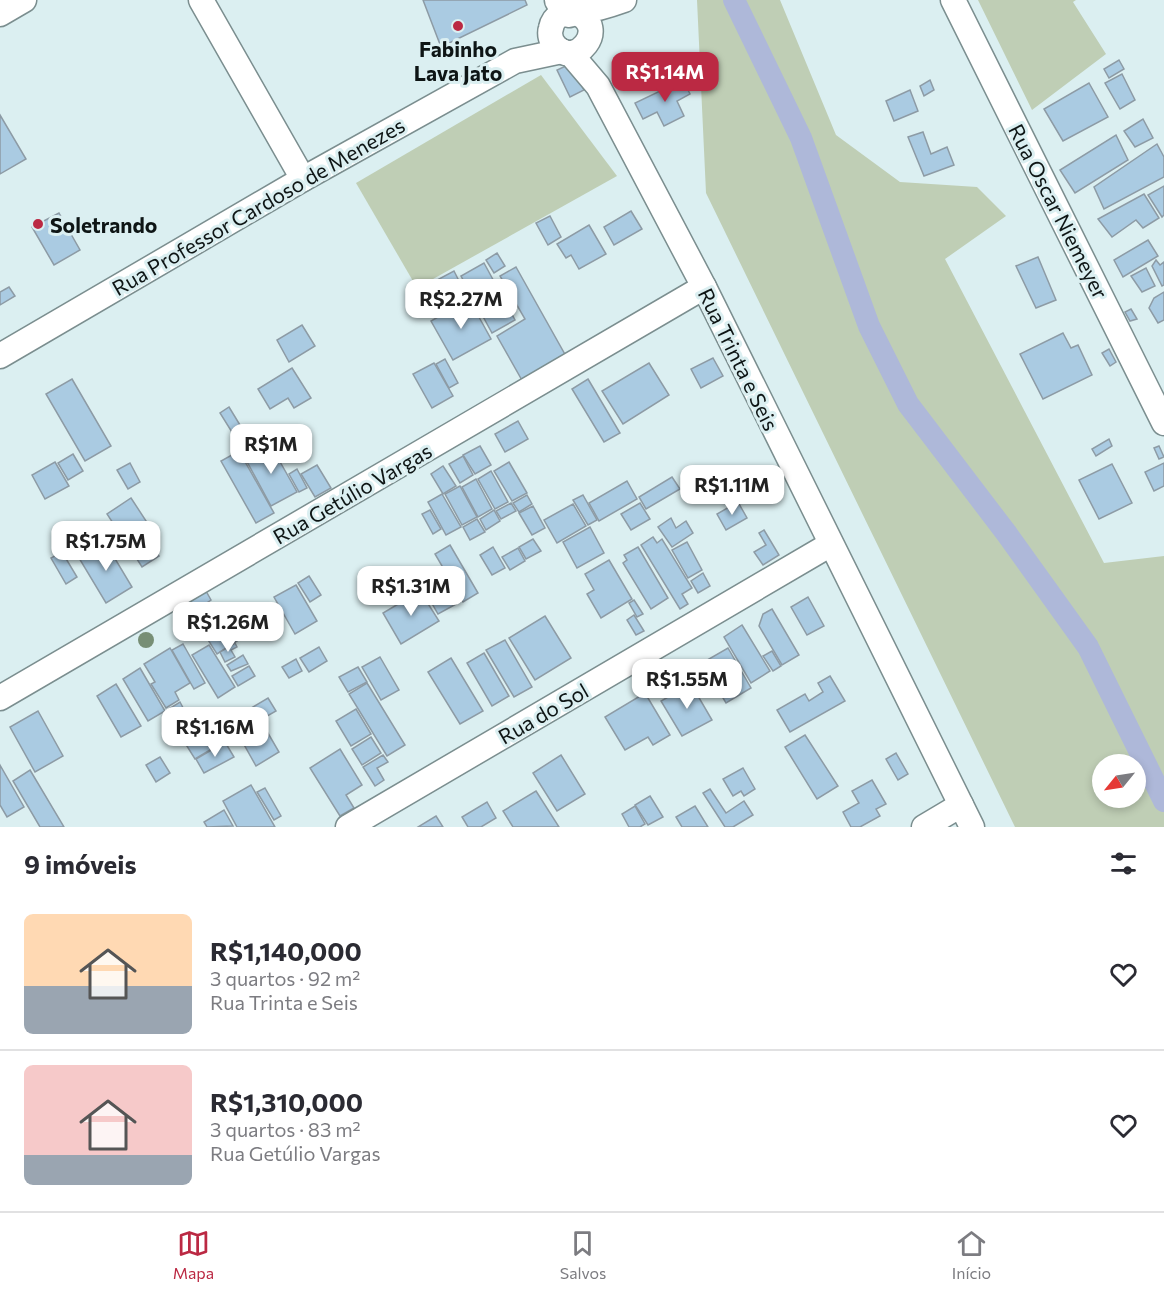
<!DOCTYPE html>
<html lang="pt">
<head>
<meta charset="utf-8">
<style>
  :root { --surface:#fff; --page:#f2f2f3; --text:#2b2b33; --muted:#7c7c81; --line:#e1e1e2; --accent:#bb2943 }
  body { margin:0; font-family:Commissioner,sans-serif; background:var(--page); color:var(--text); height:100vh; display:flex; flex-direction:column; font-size:22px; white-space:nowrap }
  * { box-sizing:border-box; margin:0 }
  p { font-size:20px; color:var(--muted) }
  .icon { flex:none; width:33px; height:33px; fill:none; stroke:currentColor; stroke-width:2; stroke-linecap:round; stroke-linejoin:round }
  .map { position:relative; height:827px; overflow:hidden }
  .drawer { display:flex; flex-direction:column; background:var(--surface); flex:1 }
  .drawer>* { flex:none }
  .needle { width:39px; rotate:240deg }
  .tools { position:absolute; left:1092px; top:754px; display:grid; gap:12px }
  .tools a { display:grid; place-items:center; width:54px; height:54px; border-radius:50%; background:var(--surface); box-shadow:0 3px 9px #0003; font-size:30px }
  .price { position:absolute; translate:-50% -51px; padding:0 14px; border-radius:12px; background:#fff; color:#222; font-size:20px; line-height:39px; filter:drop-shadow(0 2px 3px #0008) }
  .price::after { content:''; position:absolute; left:50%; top:36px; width:18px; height:14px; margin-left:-9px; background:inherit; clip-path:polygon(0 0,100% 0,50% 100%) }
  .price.current { background:var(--accent); color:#fff }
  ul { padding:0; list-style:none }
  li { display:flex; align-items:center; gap:18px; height:150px; padding:0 24px }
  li+li { border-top:2px solid var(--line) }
  li span { display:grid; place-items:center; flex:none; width:168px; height:120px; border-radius:9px; color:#555 }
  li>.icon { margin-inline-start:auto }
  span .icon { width:72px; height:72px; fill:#fffc; stroke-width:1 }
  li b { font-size:26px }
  h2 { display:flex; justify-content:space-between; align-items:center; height:72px; padding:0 24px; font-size:26px }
  .menu { display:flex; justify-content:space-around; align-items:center; height:84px; border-top:2px solid var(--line); background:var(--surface); font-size:16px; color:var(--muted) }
  .menu a { display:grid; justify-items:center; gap:3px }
  .menu .current { color:var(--accent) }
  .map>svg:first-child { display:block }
  .green { fill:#bfceb5; fill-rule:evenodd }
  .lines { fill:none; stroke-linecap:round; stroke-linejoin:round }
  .canal { stroke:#aeb8d9; stroke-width:22 }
  .building { fill:#aacbe2; stroke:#8d9ba5; stroke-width:1.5 }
  .minor-casing { stroke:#7b8e8f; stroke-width:27 }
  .major-casing { stroke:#7b8e8f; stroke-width:33 }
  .minor { stroke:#fff; stroke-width:24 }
  .major { stroke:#fff; stroke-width:30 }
  .tree { fill:#778e75 }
  .poi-dot { fill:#bb2943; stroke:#dbeff1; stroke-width:2 }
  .labels { text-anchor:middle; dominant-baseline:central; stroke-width:6; stroke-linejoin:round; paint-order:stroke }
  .poi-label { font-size:21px; font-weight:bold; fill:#0e1515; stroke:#dbeff1 }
  .street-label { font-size:21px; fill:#0e1515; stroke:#dbeff1 }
</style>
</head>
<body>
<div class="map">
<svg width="1164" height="827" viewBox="0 0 1164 827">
  <rect width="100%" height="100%" fill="#dbeff1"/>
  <!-- green -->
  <g class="green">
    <path d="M697 0H780L836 135 900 182 977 187 1006 216 945 259 1104 563 1164 556V827H1015L706 193ZM1102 765H1136V798H1102Z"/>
    <path d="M978 0H1076L1073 2 1106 54 1032 110Z"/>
    <path d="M541 75 617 176 417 288 356 183Z"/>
  </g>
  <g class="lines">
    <!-- canal -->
    <path class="canal" d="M734 0 801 138 869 326 908 404 1007 534 1088 647 1164 801"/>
  </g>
  <!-- building -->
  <g class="building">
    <path d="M423 0H525L527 5 441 47Z"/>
    <path d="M1119 60 1124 69 1109 78 1104 69Z"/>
    <path d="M670 61 672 65 679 62 684 74 662 84 654 68Z"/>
    <path d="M570 64 584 90 570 97 557 70Z"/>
    <path d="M1122 74 1135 100 1120 109 1105 83Z"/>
    <path d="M683 80 690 94 677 101 684 116 664 126 657 112 643 119 635 103Z"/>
    <path d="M930 80 934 90 924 96 920 86Z"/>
    <path d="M1089 83 1108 117 1063 141 1044 109Z"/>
    <path d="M910 90 918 111 894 121 886 101Z"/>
    <path d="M0 115 26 159 0 174Z"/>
    <path d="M1143 119 1153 138 1135 147 1124 131Z"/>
    <path d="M923 132 931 154 947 147 954 165 924 176 908 137Z"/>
    <path d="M1116 135 1128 160 1075 193 1060 170Z"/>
    <path d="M1157 144 1164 157V177L1104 209 1094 187Z"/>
    <path d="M1164 186V215L1162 217 1148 195Z"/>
    <path d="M1144 194 1159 218 1143 228 1136 220 1112 237 1098 219Z"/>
    <path d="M631 211 642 229 614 245 604 227Z"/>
    <path d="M59 213 80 250 54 265 32 227Z"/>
    <path d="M550 216 561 237 548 245 536 223Z"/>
    <path d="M589 225 606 254 579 269 571 255 566 258 557 244Z"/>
    <path d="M1148 240 1158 256 1123 277 1114 260Z"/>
    <path d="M497 253 505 266 494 273 486 260Z"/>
    <path d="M1038 257 1056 300 1036 308 1016 266Z"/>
    <path d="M1156 260 1160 265 1164 262V285L1162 286 1152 266Z"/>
    <path d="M484 263 515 320 492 333 461 276Z"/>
    <path d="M516 267 567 358 523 382 497 336 525 319 500 276Z"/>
    <path d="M1146 268 1155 286 1142 292 1131 276Z"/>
    <path d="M454 271 464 291 447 300 437 280Z"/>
    <path d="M435 282 442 294 420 306 413 294Z"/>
    <path d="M9 287 15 296 0 305V292Z"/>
    <path d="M1164 292V320L1158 323 1149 308 1154 298Z"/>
    <path d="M469 299 491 339 453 360 431 321Z"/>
    <path d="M1131 309 1137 319 1130 321 1125 312Z"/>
    <path d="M302 325 315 346 289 362 277 340Z"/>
    <path d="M1063 333 1071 348 1078 345 1092 375 1043 399 1020 354Z"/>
    <path d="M1109 349 1116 362 1110 366 1102 353Z"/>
    <path d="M713 358 723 376 701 388 691 369Z"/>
    <path d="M445 359 458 383 449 388 436 364Z"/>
    <path d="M434 363 453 396 432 408 413 374Z"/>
    <path d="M649 363 669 395 623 424 602 391Z"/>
    <path d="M292 368 311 398 294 408 288 398 270 409 258 389Z"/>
    <path d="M72 379 111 446 85 461 46 394Z"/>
    <path d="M588 379 620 433 604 442 572 389Z"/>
    <path d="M229 407 254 448 245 453 220 413Z"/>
    <path d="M518 421 528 439 505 452 495 434Z"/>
    <path d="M1109 439 1112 446 1096 456 1092 449Z"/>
    <path d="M270 444 297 492 271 506 245 458Z"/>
    <path d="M480 446 491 465 475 474 463 455Z"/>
    <path d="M1159 446 1164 457 1159 459 1154 448Z"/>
    <path d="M239 451 274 513 256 523 221 461Z"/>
    <path d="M73 454 83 471 68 480 58 463Z"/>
    <path d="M463 456 473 475 460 483 449 464Z"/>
    <path d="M55 462 69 486 45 499 32 475Z"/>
    <path d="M509 462 527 493 512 501 494 471Z"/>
    <path d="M130 463 140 482 128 489 117 470Z"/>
    <path d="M1164 463V486L1154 491 1145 472Z"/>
    <path d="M1112 464 1132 503 1099 519 1079 480Z"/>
    <path d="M317 465 331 488 315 497 301 474Z"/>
    <path d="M443 466 456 486 443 494 431 474Z"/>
    <path d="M297 469 307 488 299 492 289 474Z"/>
    <path d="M491 471 508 502 495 509 478 479Z"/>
    <path d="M672 477 680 489 646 509 639 497Z"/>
    <path d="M476 479 492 509 478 517 462 487Z"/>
    <path d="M627 481 637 499 599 521 589 503Z"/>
    <path d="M460 486 477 517 462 525 445 494Z"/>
    <path d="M442 494 461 527 446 535 428 502Z"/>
    <path d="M527 495 532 504 519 512 513 503Z"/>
    <path d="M583 495 597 520 588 525 573 500Z"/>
    <path d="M131 498 150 527 126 543 107 514Z"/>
    <path d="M738 502 747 518 726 530 717 514Z"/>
    <path d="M511 503 516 511 501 519 496 511Z"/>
    <path d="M640 503 650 519 631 530 621 514Z"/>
    <path d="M573 504 586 526 557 543 544 520Z"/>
    <path d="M533 506 545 528 532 535 519 513Z"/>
    <path d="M430 510 441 529 433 534 422 514Z"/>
    <path d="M494 510 500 521 486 530 480 519Z"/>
    <path d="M671 518 676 528 686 521 693 533 672 547 658 527Z"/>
    <path d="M477 519 485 532 470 540 463 527Z"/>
    <path d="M590 527 604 553 577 568 563 542Z"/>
    <path d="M151 530 156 539 151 543 159 556 142 567 128 545Z"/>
    <path d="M764 530 779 555 763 565 754 552 766 545 759 533Z"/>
    <path d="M653 537 657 543 662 539 692 588 682 594 688 604 680 609 641 545Z"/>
    <path d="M533 539 541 551 526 559 519 547Z"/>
    <path d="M105 542 132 587 106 603 79 558Z"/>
    <path d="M687 542 702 570 688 578 672 550Z"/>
    <path d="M450 545 478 593 463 602 435 554Z"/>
    <path d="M493 547 505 568 492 575 480 555Z"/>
    <path d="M638 547 668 598 651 609 623 563 627 560 624 555Z"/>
    <path d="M518 548 525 561 510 570 502 557Z"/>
    <path d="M62 552 77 577 66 584 51 558Z"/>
    <path d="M609 560 632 599 601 618 587 594 594 590 585 574Z"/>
    <path d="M703 573 710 586 698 593 691 581Z"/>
    <path d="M444 574 460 602 438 614 422 586Z"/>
    <path d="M309 576 321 595 310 602 298 583Z"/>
    <path d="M296 585 317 621 295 634 274 597Z"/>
    <path d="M206 591 211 600 201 607 203 610 193 617 186 604Z"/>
    <path d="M420 591 439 621 401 644 383 613Z"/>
    <path d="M808 597 824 626 807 635 791 607Z"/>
    <path d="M634 600 643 614 637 617 629 603Z"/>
    <path d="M276 604 282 615 277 618 270 607Z"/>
    <path d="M772 609 799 655 782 665 759 626 763 614Z"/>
    <path d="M634 615 644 631 636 635 627 620Z"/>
    <path d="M545 616 571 658 535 680 509 638Z"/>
    <path d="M222 619 237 641 217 654 203 632Z"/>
    <path d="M742 625 770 671 751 683 724 637Z"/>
    <path d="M505 640 532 687 514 697 486 650Z"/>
    <path d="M235 643 237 647 231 650 235 657 225 662 220 652Z"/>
    <path d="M183 644 205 683 194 689 172 650Z"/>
    <path d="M209 645 235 687 218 698 192 655Z"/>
    <path d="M319 647 327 661 309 672 300 658Z"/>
    <path d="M170 648 190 683 175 692 179 700 166 708 151 684 155 682 144 664Z"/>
    <path d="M728 648 751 688 726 703 702 663Z"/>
    <path d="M772 651 781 666 773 671 763 656Z"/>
    <path d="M484 653 509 696 492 706 467 663Z"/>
    <path d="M243 655 248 664 231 671 227 665Z"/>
    <path d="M380 657 399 690 381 700 362 667Z"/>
    <path d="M451 658 483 711 460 724 428 672Z"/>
    <path d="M296 659 302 671 289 678 282 667Z"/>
    <path d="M249 666 255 676 238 686 232 676Z"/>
    <path d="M358 667 367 682 348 692 339 677Z"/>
    <path d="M140 668 165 711 148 721 123 679Z"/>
    <path d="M830 676 845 701 790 732 777 710 805 694 809 701 823 692 818 683Z"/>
    <path d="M367 683 405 745 387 756 349 694Z"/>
    <path d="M116 684 141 726 121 737 97 696Z"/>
    <path d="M691 684 712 720 682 736 661 701Z"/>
    <path d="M645 693 670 735 653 745 648 737 625 750 605 717Z"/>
    <path d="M268 698 276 711 255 723 248 710Z"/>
    <path d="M180 702 189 719 176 727 167 710Z"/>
    <path d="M356 709 371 734 351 746 336 721Z"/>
    <path d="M38 711 63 756 35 772 10 727Z"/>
    <path d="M247 712 254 724 195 759 185 743 225 718 228 724Z"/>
    <path d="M265 728 279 752 256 766 242 741Z"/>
    <path d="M805 735 838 786 817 799 785 747Z"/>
    <path d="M371 737 381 753 362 765 352 749Z"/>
    <path d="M225 742 234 757 204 773 196 759Z"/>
    <path d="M340 749 362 785 346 795 354 808 340 816 310 768Z"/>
    <path d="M896 753 908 774 898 780 886 759Z"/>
    <path d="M383 755 388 762 377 768 384 780 375 786 363 767Z"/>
    <path d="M561 755 585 794 557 811 533 773Z"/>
    <path d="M160 757 170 773 156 782 146 765Z"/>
    <path d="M0 765 24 807 7 817 0 805Z"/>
    <path d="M743 768 755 789 744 796 741 791 733 796 723 779Z"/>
    <path d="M30 770 64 827H40L13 781Z"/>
    <path d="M872 780 886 804 876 809 880 816 860 827H851L843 812 859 803 852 791Z"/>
    <path d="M251 785 275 827H237L223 801Z"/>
    <path d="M265 788 281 816 274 820 257 792Z"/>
    <path d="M710 789 726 813 744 801 753 815 733 827H725L703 793Z"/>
    <path d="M536 791 559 827H513L503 811Z"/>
    <path d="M650 796 663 817 648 825 635 805Z"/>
    <path d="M487 802 496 818 481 827H468L462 817Z"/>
    <path d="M635 806 645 824 640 827H629L622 814Z"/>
    <path d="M695 806 708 827H682L676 817Z"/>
    <path d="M224 810 233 826 207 827 204 822Z"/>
    <path d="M436 816 443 827H418Z"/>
  </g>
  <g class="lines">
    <!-- minor casing -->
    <g class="minor-casing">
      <g id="minor">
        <path d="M201 0 303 179"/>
        <path d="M953 0 1164 423"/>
        <path d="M577 13C610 28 575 70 555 46 551 41 549 34 551 28 552 22 556 17 561 14 568 11 573 14 579 12 594 10 610 5 624 0"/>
        <path d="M0 14 24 0"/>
        <path d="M570 53 598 86 704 287 972 827"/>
        <path d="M0 356 303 179 515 61 562 51"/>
        <path d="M0 698 704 287"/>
        <path d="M348 827 831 544"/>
        <path d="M924 827 961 805"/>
      </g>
    </g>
    <!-- major casing -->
    <g class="major-casing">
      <path id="major" d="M560 0 569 12"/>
    </g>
    <!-- minor -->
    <use href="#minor" class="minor"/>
    <!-- major -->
    <use href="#major" class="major"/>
  </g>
  <!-- trees -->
  <circle class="tree" cx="146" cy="640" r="8"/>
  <!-- markers -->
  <g class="poi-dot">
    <circle cx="458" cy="26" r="6"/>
    <circle cx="38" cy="224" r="6"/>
  </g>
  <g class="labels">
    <!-- poi labels -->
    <g class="poi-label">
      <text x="458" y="48">Fabinho<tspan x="458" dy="24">Lava Jato</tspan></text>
      <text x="50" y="224" text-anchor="start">Soletrando</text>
    </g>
    <!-- street labels -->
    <g class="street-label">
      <text transform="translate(258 206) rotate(-30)">Rua Professor Cardoso de Menezes</text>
      <text transform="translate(1059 211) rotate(63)">Rua Oscar Niemeyer</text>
      <text transform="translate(739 359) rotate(64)">Rua Trinta e Seis</text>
      <text transform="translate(352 493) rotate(-30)">Rua Getúlio Vargas</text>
      <text transform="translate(543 713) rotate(-30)">Rua do Sol</text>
    </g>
  </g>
</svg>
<div class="tools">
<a><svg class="needle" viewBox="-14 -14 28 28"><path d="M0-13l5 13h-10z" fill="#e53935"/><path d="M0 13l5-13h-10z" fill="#7c7c81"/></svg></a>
</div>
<b class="price current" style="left:665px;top:103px">R$1.14M</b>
<b class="price" style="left:461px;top:330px">R$2.27M</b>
<b class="price" style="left:271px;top:475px">R$1M</b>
<b class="price" style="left:732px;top:516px">R$1.11M</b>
<b class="price" style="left:106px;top:572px">R$1.75M</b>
<b class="price" style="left:411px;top:617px">R$1.31M</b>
<b class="price" style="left:228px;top:653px">R$1.26M</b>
<b class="price" style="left:687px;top:710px">R$1.55M</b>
<b class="price" style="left:215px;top:758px">R$1.16M</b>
</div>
<section class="drawer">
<h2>9 imóveis<svg class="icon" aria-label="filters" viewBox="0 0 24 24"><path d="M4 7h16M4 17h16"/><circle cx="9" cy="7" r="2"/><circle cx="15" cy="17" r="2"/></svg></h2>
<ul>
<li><span style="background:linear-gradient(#ffd9b3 60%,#9aa5b1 0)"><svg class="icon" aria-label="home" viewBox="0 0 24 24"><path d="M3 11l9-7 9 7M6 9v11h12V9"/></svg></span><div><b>R$1,140,000</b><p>3 quartos · 92 m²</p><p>Rua Trinta e Seis</p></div><svg class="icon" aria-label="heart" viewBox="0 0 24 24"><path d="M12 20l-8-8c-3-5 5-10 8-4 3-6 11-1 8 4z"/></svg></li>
<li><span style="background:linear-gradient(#f6c9c9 75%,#9aa5b1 0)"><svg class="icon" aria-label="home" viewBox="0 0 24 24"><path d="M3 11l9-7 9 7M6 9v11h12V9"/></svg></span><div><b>R$1,310,000</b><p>3 quartos · 83 m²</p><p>Rua Getúlio Vargas</p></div><svg class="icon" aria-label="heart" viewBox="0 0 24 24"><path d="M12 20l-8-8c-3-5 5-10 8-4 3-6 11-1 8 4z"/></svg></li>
</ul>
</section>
<nav class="menu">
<a class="current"><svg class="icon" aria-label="map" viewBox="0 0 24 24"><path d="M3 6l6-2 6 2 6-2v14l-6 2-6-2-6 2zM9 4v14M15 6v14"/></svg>Mapa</a>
<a><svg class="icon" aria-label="saved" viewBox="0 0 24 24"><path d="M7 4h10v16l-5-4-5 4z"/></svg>Salvos</a>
<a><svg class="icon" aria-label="home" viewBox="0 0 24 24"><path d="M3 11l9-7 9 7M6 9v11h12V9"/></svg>Início</a>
</nav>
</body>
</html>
